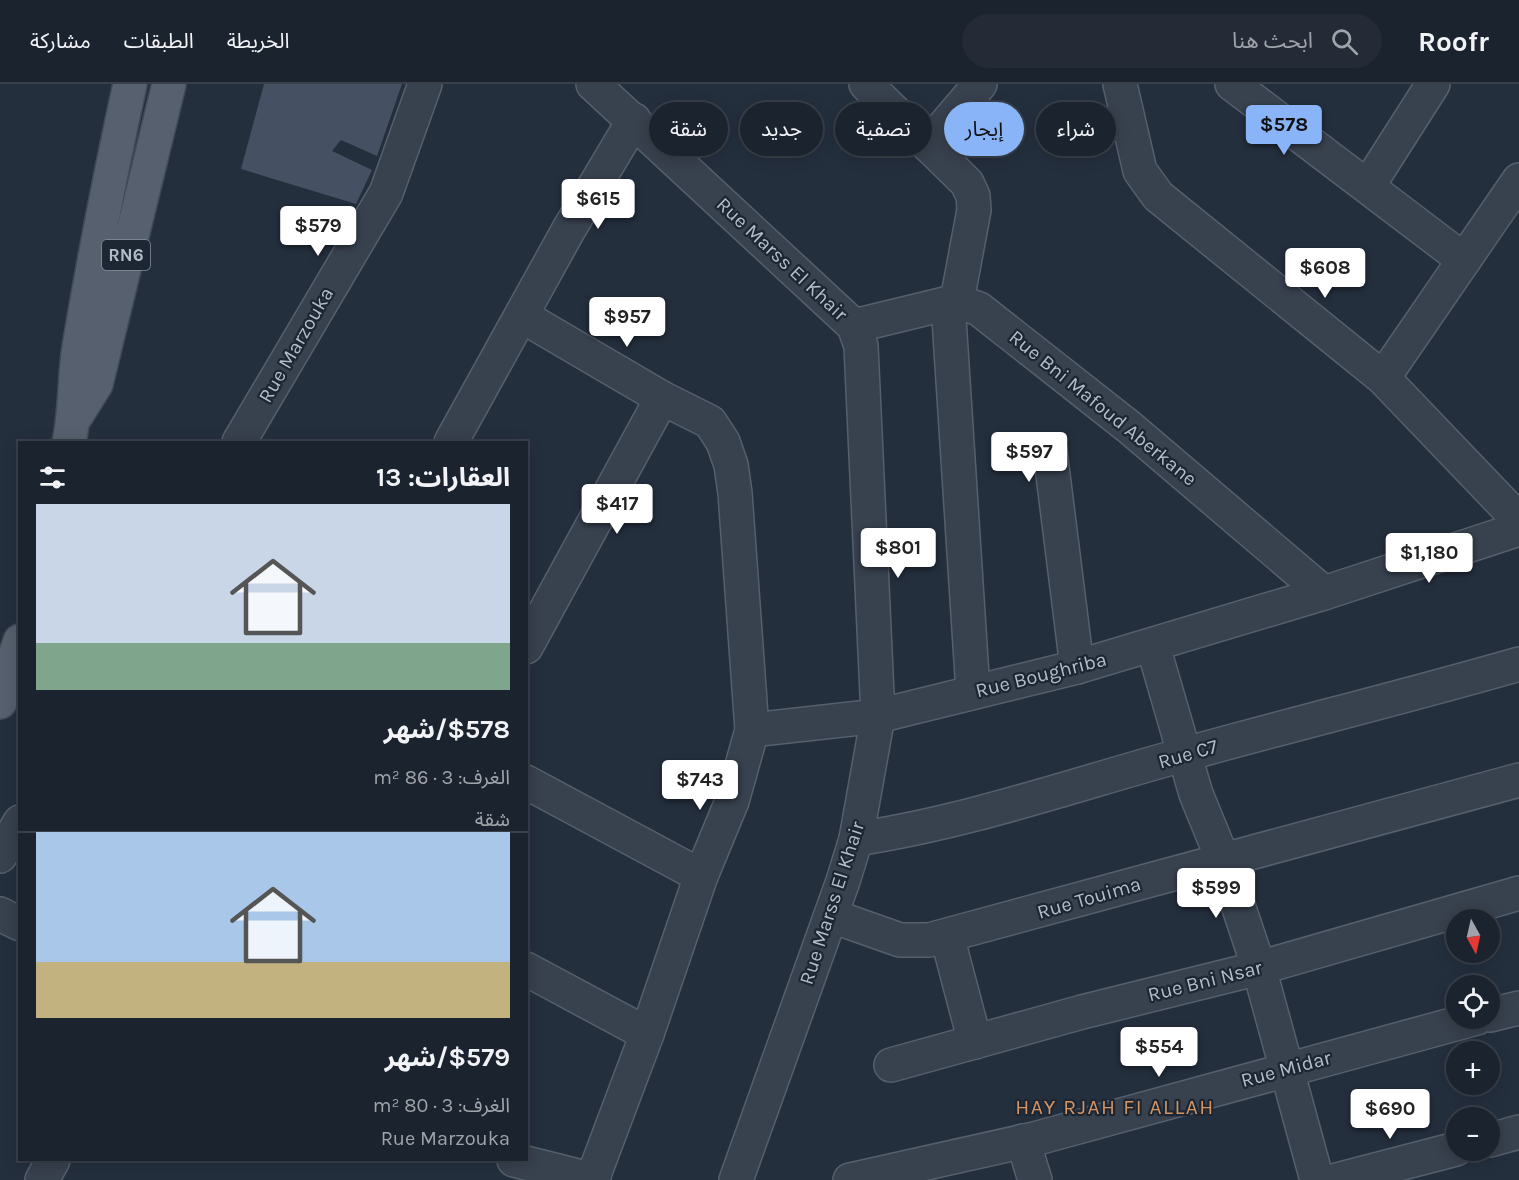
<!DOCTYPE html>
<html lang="ar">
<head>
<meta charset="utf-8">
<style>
  :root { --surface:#1b232e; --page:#242b36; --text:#f1f3f6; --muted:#a0a4aa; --line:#39404a; --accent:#8ab4f8 }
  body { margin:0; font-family:Karla,"Noto Sans Arabic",sans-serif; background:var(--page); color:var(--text); direction:rtl; height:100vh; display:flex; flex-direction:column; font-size:22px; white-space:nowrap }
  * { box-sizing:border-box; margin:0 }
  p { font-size:20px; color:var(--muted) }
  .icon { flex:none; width:33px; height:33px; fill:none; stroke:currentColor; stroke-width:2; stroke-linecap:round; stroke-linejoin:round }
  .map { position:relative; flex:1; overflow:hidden; direction:ltr }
  .drawer { position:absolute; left:18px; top:357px; width:510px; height:720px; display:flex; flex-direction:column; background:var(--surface); border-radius:0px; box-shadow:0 3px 15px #0003,0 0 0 2px var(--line); direction:rtl }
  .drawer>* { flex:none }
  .banner { position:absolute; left:546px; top:18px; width:570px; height:54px; direction:rtl; display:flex; gap:12px }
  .needle { width:39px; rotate:172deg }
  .fabs { position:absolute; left:1446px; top:825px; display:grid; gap:12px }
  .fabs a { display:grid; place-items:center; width:54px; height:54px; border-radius:50%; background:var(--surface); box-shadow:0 3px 15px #0003,0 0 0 2px var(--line); font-size:30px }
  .price { position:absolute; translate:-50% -51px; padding:0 14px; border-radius:6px; background:#fff; color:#222; font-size:20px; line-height:39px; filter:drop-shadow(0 2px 3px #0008) }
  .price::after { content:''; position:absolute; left:50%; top:36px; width:18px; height:14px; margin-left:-9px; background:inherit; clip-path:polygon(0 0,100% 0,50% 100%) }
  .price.active { background:var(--accent); color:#111 }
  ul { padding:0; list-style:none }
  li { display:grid; align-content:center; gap:12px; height:318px; padding:0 18px }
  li+li { border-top:2px solid var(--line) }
  li span { display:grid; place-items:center; height:186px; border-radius:0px; color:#555 }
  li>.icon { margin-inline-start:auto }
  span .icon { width:108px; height:108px; fill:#fffc; stroke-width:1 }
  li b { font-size:26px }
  h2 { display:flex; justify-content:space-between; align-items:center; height:72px; padding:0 18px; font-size:26px }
  .tag { padding:0 21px; border-radius:27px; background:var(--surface); box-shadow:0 3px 15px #0003,0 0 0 2px var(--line); font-size:21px; line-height:54px }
  .tag.active { background:var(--accent); color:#111 }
  header { display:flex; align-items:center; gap:36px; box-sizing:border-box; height:84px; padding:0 30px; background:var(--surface); border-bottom:2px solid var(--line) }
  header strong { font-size:28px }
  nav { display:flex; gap:33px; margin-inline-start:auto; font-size:21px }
  .search { width:420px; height:54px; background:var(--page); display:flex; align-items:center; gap:15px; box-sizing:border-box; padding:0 21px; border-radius:33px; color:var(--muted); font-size:22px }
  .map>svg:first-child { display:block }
  .building { fill:#455162 }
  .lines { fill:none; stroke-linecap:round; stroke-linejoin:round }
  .minor-casing { stroke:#565f6c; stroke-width:36 }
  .major-casing { stroke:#414a57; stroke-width:36 }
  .minor { stroke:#38414e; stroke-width:33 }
  .major { stroke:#56606e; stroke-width:33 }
  .labels { text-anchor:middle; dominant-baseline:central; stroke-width:4.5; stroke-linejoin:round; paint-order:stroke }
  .shield { fill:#1d2633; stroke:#878f9c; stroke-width:1.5 }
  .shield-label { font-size:18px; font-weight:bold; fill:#b4bcc9 }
  .street-label { font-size:20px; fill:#b4bcc9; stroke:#1d2633 }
  .neighbourhood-label { font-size:21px; letter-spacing:1.5px; fill:#d59563; stroke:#1d2633 }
</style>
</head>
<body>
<header>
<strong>Roofr</strong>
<div class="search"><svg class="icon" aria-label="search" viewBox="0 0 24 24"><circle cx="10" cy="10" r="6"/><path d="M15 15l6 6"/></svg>ابحث هنا</div>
<nav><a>الخريطة</a><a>الطبقات</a><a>مشاركة</a></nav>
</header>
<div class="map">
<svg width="1519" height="1096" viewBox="0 0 1519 1096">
  <rect width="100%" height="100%" fill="#242f3e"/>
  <!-- building -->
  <path class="building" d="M264 0H402L377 72 341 56 332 67 372 86 356 120 241 85Z"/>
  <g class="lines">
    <!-- minor casing -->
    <g class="minor-casing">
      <g id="minor">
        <path d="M593 0 854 242 861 262 878 632 856 755 843 797 736 1096"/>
        <path d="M866 0 967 99 973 112 974 126 957 217"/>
        <path d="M1120 0 1140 87 1158 112 1383 294 1519 436"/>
        <path d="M1232 0 1464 176"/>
        <path d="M928 61 980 0"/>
        <path d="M1368 102 1433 0"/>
        <path d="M948 219 973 608"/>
        <path d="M522 232 662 314 710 338 723 358 731 381 735 409 752 646 732 717 701 792 647 950 592 1096"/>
        <path d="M854 242 957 217 979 225 1129 343 1324 509"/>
        <path d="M1383 294 1519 96"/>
        <path d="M239 358 386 109 425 0"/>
        <path d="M451 358 569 145 634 36"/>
        <path d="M1050 367 1077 583"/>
        <path d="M1153 562 1196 710 1223 776 1259 884 1317 1096"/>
        <path d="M526 563 662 314"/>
        <path d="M752 646 878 632 1077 583 1324 509 1519 445"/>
        <path d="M526 698 701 792"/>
        <path d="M856 755C969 738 1076 700 1186 670 1297 639 1408 612 1519 580"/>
        <path d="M0 772 20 738"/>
        <path d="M0 830 20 840"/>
        <path d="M832 832 900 856H929L1519 696"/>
        <path d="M947 852 975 958"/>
        <path d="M526 885 647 950"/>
        <path d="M1490 931 1519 924"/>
        <path d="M891 981 1082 928 1259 884 1519 809"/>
        <path d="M1490 1056 1519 1048"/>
        <path d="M1023 1057 1035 1096"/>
        <path d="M514 1076 594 1096"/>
        <path d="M42 1096 53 1076"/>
        <path d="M850 1096 1034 1055 1477 934"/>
        <path d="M1337 1096 1456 1065"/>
      </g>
    </g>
    <!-- major casing -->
    <g class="major-casing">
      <g id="major">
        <path d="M76 332 96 300 169 0"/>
        <path d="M69 358C76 327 74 295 79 263 94 174 111 87 130 0"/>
        <path d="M0 618 20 557"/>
      </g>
    </g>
    <!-- minor -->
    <use href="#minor" class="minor"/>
    <!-- major -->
    <use href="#major" class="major"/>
  </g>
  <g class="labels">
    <!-- shield labels -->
    <rect class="shield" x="102" y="156" width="48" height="30" rx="4.5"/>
    <g class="shield-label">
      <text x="126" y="171">RN6</text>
    </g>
    <!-- street labels -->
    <g class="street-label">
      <text transform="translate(782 175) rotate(43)">Rue Marss El Khair</text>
      <text transform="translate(296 261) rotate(-60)">Rue Marzouka</text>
      <text transform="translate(1103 324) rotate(39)">Rue Bni Mafoud Aberkane</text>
      <text transform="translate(1041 591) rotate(-14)">Rue Boughriba</text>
      <text transform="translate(1188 670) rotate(-16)">Rue C7</text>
      <text transform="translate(1089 814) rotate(-16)">Rue Touima</text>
      <text transform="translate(832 819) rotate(-72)">Rue Marss El Khair</text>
      <text transform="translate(1205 897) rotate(-14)">Rue Bni Nsar</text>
      <text transform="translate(1286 985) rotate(-15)">Rue Midar</text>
    </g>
    <!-- neighbourhood labels -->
    <g class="neighbourhood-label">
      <text x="1115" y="1023">HAY RJAH FI ALLAH</text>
    </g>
  </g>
</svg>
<div class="fabs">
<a><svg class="needle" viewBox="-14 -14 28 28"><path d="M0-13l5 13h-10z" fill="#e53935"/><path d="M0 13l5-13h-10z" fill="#a0a4aa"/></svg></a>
<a><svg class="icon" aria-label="locate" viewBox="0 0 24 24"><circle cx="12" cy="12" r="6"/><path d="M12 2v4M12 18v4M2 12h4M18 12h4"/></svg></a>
<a>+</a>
<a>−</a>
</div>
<b class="price active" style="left:1284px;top:72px">$578</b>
<b class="price" style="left:598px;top:146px">$615</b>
<b class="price" style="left:318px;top:173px">$579</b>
<b class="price" style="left:1325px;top:215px">$608</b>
<b class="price" style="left:627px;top:264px">$957</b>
<b class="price" style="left:1029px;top:399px">$597</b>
<b class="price" style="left:617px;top:451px">$417</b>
<b class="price" style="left:898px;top:495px">$801</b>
<b class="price" style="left:1429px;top:500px">$1,180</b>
<b class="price" style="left:700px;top:727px">$743</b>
<b class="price" style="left:1216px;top:835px">$599</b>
<b class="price" style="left:1159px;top:994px">$554</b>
<b class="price" style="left:1390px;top:1056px">$690</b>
<div class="banner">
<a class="tag">شراء</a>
<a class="tag active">إيجار</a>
<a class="tag">تصفية</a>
<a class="tag">جديد</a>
<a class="tag">شقة</a>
</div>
<section class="drawer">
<h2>العقارات: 13<svg class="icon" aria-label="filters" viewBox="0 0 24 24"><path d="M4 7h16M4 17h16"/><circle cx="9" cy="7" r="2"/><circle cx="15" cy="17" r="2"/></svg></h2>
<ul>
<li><span style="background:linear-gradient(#c9d6e8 75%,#7fa58c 0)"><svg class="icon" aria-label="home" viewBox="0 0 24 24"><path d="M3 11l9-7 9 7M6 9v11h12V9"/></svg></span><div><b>$578/شهر</b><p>الغرف: 3 · 86 m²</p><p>شقة</p></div></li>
<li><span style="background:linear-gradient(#a9c7e8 70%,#c2b280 0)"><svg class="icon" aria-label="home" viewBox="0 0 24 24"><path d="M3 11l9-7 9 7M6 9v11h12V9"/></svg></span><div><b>$579/شهر</b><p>الغرف: 3 · 80 m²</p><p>Rue Marzouka</p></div></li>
</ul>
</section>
</div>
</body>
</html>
